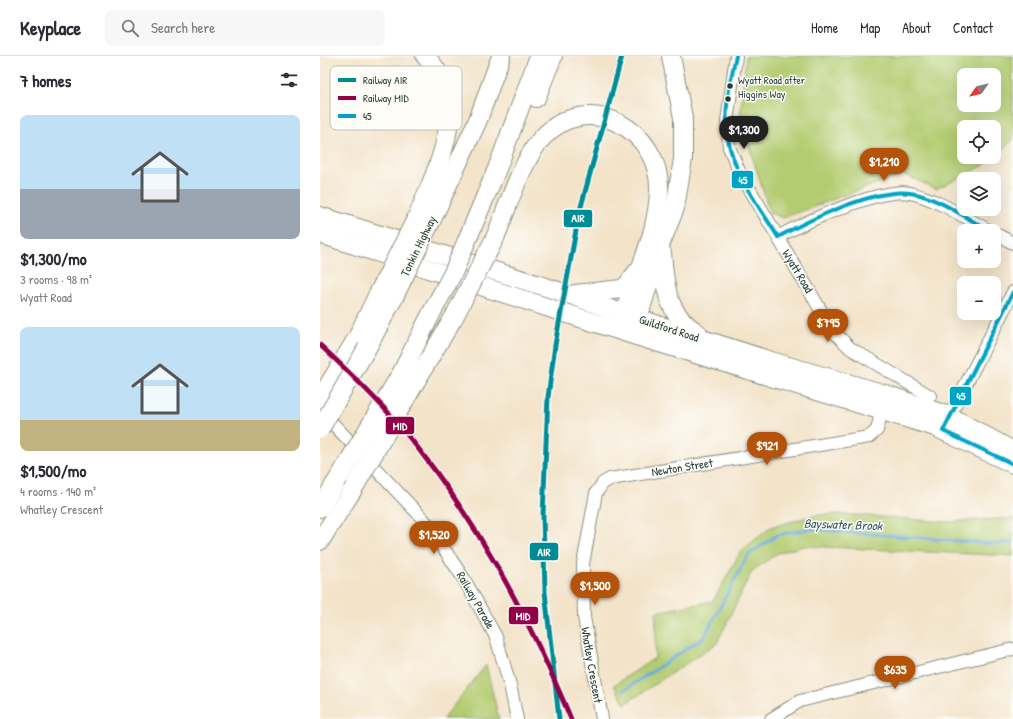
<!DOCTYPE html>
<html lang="en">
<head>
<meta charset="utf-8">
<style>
  :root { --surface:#fff; --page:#f7f7f7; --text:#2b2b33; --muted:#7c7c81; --line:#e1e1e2; --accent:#b45309 }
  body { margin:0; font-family:"Patrick Hand",sans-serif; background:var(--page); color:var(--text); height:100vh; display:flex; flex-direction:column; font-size:15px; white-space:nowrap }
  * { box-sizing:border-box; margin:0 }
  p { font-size:13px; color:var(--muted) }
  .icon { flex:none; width:22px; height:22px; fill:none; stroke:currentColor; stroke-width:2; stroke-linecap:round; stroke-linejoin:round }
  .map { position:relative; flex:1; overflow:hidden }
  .side { display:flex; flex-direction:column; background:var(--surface); width:320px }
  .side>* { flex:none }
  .needle { width:26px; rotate:236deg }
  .controls { position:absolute; left:637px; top:12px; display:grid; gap:8px }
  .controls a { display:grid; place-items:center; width:44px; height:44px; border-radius:8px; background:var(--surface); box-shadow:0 4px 16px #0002; font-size:20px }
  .price { position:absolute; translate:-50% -34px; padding:0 9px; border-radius:14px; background:var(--accent); color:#fff; font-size:13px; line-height:26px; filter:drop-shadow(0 1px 2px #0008) }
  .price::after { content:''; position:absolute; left:50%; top:24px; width:12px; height:9px; margin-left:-6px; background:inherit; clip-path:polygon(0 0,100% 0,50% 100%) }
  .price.selected { background:#222; color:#fff }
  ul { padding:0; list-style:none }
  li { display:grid; align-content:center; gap:8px; height:212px; padding:0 20px }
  li span { display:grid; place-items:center; height:124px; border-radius:8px; color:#555 }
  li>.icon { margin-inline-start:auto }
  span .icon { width:72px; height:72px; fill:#fffc; stroke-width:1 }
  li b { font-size:17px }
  h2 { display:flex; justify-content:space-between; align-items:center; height:48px; padding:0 20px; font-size:17px }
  header { display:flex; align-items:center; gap:24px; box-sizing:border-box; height:56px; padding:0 20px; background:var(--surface); border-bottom:1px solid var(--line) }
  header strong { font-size:19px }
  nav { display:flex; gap:22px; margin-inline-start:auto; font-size:14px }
  .search { width:280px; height:36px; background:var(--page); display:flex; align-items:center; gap:10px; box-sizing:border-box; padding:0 14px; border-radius:8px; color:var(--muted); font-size:15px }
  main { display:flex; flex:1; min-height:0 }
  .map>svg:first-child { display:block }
  .green { fill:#b3cc71; stroke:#698452; fill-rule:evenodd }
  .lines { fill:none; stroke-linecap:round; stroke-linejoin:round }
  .stream { stroke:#66a9db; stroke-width:3 }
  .minor-casing { stroke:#89907e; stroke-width:14 }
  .highway-casing { stroke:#89907e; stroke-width:20 }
  .minor { stroke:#fff; stroke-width:12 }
  .highway { stroke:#fff; stroke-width:18 }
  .highway-bridge-casing { stroke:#89907e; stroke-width:20; stroke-linecap:butt }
  .highway-bridge { stroke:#fff; stroke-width:18 }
  .bus-1-casing { stroke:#fdfcf7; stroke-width:7 }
  .bus-1 { stroke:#02a4c6; stroke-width:4 }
  .rail-1-casing { stroke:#fdfcf7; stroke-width:8 }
  .rail-2-casing { stroke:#fdfcf7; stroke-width:8 }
  .rail-1 { stroke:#008c95; stroke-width:5 }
  .rail-2 { stroke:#910048; stroke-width:5 }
  .bus-dot { fill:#1f3d34; stroke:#fdfcf7; stroke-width:1.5 }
  .labels { text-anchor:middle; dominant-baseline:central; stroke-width:3; stroke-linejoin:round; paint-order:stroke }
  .bus-label { font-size:11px; fill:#1f3d34; stroke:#fdfcf7; text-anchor:start }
  .street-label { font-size:12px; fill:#1f3d34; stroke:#fdfcf7 }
  .water-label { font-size:13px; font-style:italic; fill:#345d66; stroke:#fdfcf7 }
  .key { fill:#fdfcf7; stroke:#bac3bc; stroke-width:1 }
  .key-label { font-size:11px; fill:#1f3d34 }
  .line-badge { stroke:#fdfcf7; stroke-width:1.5 }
  .badge-label { font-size:11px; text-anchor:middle; font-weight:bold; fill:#fff }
</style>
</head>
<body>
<header>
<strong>Keyplace</strong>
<div class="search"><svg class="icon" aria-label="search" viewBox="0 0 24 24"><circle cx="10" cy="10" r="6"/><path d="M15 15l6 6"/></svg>Search here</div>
<nav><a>Home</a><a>Map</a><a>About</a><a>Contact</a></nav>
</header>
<main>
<section class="side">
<h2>7 homes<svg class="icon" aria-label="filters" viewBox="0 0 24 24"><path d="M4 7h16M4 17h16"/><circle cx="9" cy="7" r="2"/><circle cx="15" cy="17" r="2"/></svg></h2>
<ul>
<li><span style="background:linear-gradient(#bfe0f5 60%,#9aa5b1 0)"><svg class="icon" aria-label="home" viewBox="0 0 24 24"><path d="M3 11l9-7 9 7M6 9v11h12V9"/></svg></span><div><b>$1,300/mo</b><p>3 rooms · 98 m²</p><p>Wyatt Road</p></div></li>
<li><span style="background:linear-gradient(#bfe0f5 75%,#c2b280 0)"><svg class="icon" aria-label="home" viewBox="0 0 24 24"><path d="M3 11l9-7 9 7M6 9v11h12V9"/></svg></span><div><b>$1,500/mo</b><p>4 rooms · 140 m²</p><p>Whatley Crescent</p></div></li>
</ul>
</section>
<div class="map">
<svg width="693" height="663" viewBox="0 0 693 663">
  <rect width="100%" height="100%" fill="#fdfcf7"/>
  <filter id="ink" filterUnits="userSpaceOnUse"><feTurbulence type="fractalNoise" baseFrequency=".025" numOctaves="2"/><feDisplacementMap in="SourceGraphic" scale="8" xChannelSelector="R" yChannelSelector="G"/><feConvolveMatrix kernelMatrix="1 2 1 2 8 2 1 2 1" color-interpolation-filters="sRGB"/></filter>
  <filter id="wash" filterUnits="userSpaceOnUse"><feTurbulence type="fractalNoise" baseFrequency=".012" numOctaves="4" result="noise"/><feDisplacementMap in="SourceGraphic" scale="16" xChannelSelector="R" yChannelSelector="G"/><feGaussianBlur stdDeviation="0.9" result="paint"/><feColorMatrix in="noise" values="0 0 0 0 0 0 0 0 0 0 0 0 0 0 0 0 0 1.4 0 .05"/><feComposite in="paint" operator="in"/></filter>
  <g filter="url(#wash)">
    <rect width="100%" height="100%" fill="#f3e3c9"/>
    <!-- green -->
    <g class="green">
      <path d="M426 0H693V84L674 101V71H644V101H674L663 110 616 133 583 118 463 162 450 157 420 61ZM644 19H674V49H644Z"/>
      <path d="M521 458 628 466 693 462V500L484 490 458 497 432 515 397 587 305 648 294 629 335 602 336 556 393 545 421 495 451 471 496 459Z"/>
      <path d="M166 609 179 663H123Z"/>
    </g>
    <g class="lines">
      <!-- stream -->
      <path class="stream" d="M303 635 384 581 428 499 457 479 489 473 677 488 693 486"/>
    </g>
  </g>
  <g filter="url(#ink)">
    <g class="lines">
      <!-- minor casing -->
      <g class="minor-casing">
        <g id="minor">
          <path d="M416 0 407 65 409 91 419 115 513 275 530 292 610 340"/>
          <path d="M674 177 693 187"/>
          <path d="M458 181C484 166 562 131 590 137 618 143 645 162 670 175"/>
          <path d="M0 354 106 466 144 523 176 581 190 629 197 663"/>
          <path d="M626 367 693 236"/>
          <path d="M282 663 264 561 263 508 276 437 283 427 290 423 549 381 557 374 563 349"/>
          <path d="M451 663 480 645 693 593"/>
        </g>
      </g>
      <!-- highway casing -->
      <g class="highway-casing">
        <g id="highway">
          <path d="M216 42 233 0"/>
          <path d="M98 159C119 107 152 47 105 0"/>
          <path d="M0 160 251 239 304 258 451 305 565 338 629 360 693 395"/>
          <path d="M113 161 158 64 181 0"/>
          <path d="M150 177 177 113 219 0"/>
          <path d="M0 178 313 279 615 371 693 408"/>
          <path d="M175 182C187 153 202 103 223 81 268 33 342 74 339 136 337 182 313 226 301 270"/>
          <path d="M342 197C345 231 346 258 378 277"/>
          <path d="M255 238 302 233 308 228 316 217"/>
          <path d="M315 272 341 187 355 152 363 103V62L351 0"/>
          <path d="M47 292 73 243"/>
          <path d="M82 316 112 256"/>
          <path d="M96 325 134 261"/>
          <path d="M0 343 37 282 58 238"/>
          <path d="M0 452 20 420"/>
          <path d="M0 485 32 435"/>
        </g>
      </g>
      <!-- minor -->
      <use href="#minor" class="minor"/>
      <!-- highway -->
      <use href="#highway" class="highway"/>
      <!-- highway-bridge casing -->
      <g class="highway-bridge-casing">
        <g id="highway-bridge">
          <path d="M58 238 98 159"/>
          <path d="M73 243 113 161"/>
          <path d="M112 256 133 217 150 177"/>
          <path d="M134 261 175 182"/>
          <path d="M0 373 47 292"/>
          <path d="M20 420 82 316"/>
          <path d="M32 435 96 325"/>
        </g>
      </g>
      <!-- highway-bridge -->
      <use href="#highway-bridge" class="highway-bridge"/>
      <!-- bus-1 casing -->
      <g class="bus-1-casing">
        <g id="bus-1">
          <path d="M416 0C410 26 403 56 408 83 414 119 439 150 458 181"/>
          <path d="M458 181C489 164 555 132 590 137 619 141 645 162 670 175"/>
          <path d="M693 236 623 375 693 408"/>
        </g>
      </g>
      <!-- bus-1 -->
      <use href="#bus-1" class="bus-1"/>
      <!-- rail-1 casing -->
      <g class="rail-1-casing">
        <path id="rail-1" d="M239 663 225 536 223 459 228 341 235 289 259 158 302 0"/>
      </g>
      <!-- rail-2 casing -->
      <g class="rail-2-casing">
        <path id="rail-2" d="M0 289C28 315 56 342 81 371 154 459 207 557 251 663"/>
      </g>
      <!-- rail-1 -->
      <use href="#rail-1" class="rail-1"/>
      <!-- rail-2 -->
      <use href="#rail-2" class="rail-2"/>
    </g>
  </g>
  <!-- markers -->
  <g class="bus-dot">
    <circle cx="410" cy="30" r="3.5"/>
    <circle cx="408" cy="43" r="3.5"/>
  </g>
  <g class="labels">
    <!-- bus labels -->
    <g class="bus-label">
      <text x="418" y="24">Wyatt Road after<tspan x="418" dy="14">Higgins Way</tspan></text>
    </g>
    <!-- street labels -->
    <g class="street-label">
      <text transform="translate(98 190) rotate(-64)">Tonkin Highway</text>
      <text transform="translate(478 215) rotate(59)">Wyatt Road</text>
      <text transform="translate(349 272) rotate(18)">Guildford Road</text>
      <text transform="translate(362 411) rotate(-9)">Newton Street</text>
      <text transform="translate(156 544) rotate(60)">Railway Parade</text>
      <text transform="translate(272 609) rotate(80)">Whatley Crescent</text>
    </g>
    <!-- water labels -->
    <g class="water-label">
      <text transform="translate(523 468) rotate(2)">Bayswater Brook</text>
    </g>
  </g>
  <!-- legend -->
  <rect x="10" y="10" width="132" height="64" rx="6" class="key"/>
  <rect x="18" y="22" width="18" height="4" fill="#008c95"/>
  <rect x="18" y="40" width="18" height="4" fill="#910048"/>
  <rect x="18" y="58" width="18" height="4" fill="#02a4c6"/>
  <g class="key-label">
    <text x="43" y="28">Railway AIR</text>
    <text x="43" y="46">Railway MID</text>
    <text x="43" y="64">45</text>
  </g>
  <g class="line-badge">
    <rect x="411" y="114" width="23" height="19" rx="4" fill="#02a4c6"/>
    <rect x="243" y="153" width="30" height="19" rx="4" fill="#008c95"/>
    <rect x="629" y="330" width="23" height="20" rx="4" fill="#02a4c6"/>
    <rect x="65" y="360" width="30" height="19" rx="4" fill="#910048"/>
    <rect x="209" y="486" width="30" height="19" rx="4" fill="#008c95"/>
    <rect x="188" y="550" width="31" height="19" rx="4" fill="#910048"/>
  </g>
  <g class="badge-label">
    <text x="423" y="128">45</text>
    <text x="258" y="166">AIR</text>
    <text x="641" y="344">45</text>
    <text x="80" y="374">MID</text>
    <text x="224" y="500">AIR</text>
    <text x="203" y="564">MID</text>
  </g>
</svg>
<div class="controls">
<a><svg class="needle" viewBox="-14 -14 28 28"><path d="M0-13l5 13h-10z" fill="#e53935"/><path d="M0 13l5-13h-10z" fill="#7c7c81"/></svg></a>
<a><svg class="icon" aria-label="locate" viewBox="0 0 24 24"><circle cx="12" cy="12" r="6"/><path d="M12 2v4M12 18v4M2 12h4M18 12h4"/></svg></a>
<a><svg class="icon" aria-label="layers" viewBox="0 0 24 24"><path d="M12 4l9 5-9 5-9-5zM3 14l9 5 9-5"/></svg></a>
<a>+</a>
<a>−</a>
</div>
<b class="price selected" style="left:424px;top:94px">$1,300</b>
<b class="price" style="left:564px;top:126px">$1,210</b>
<b class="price" style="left:508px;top:287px">$795</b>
<b class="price" style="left:447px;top:410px">$921</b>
<b class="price" style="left:114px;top:499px">$1,520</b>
<b class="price" style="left:275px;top:550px">$1,500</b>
<b class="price" style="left:575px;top:634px">$635</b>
</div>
</main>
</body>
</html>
